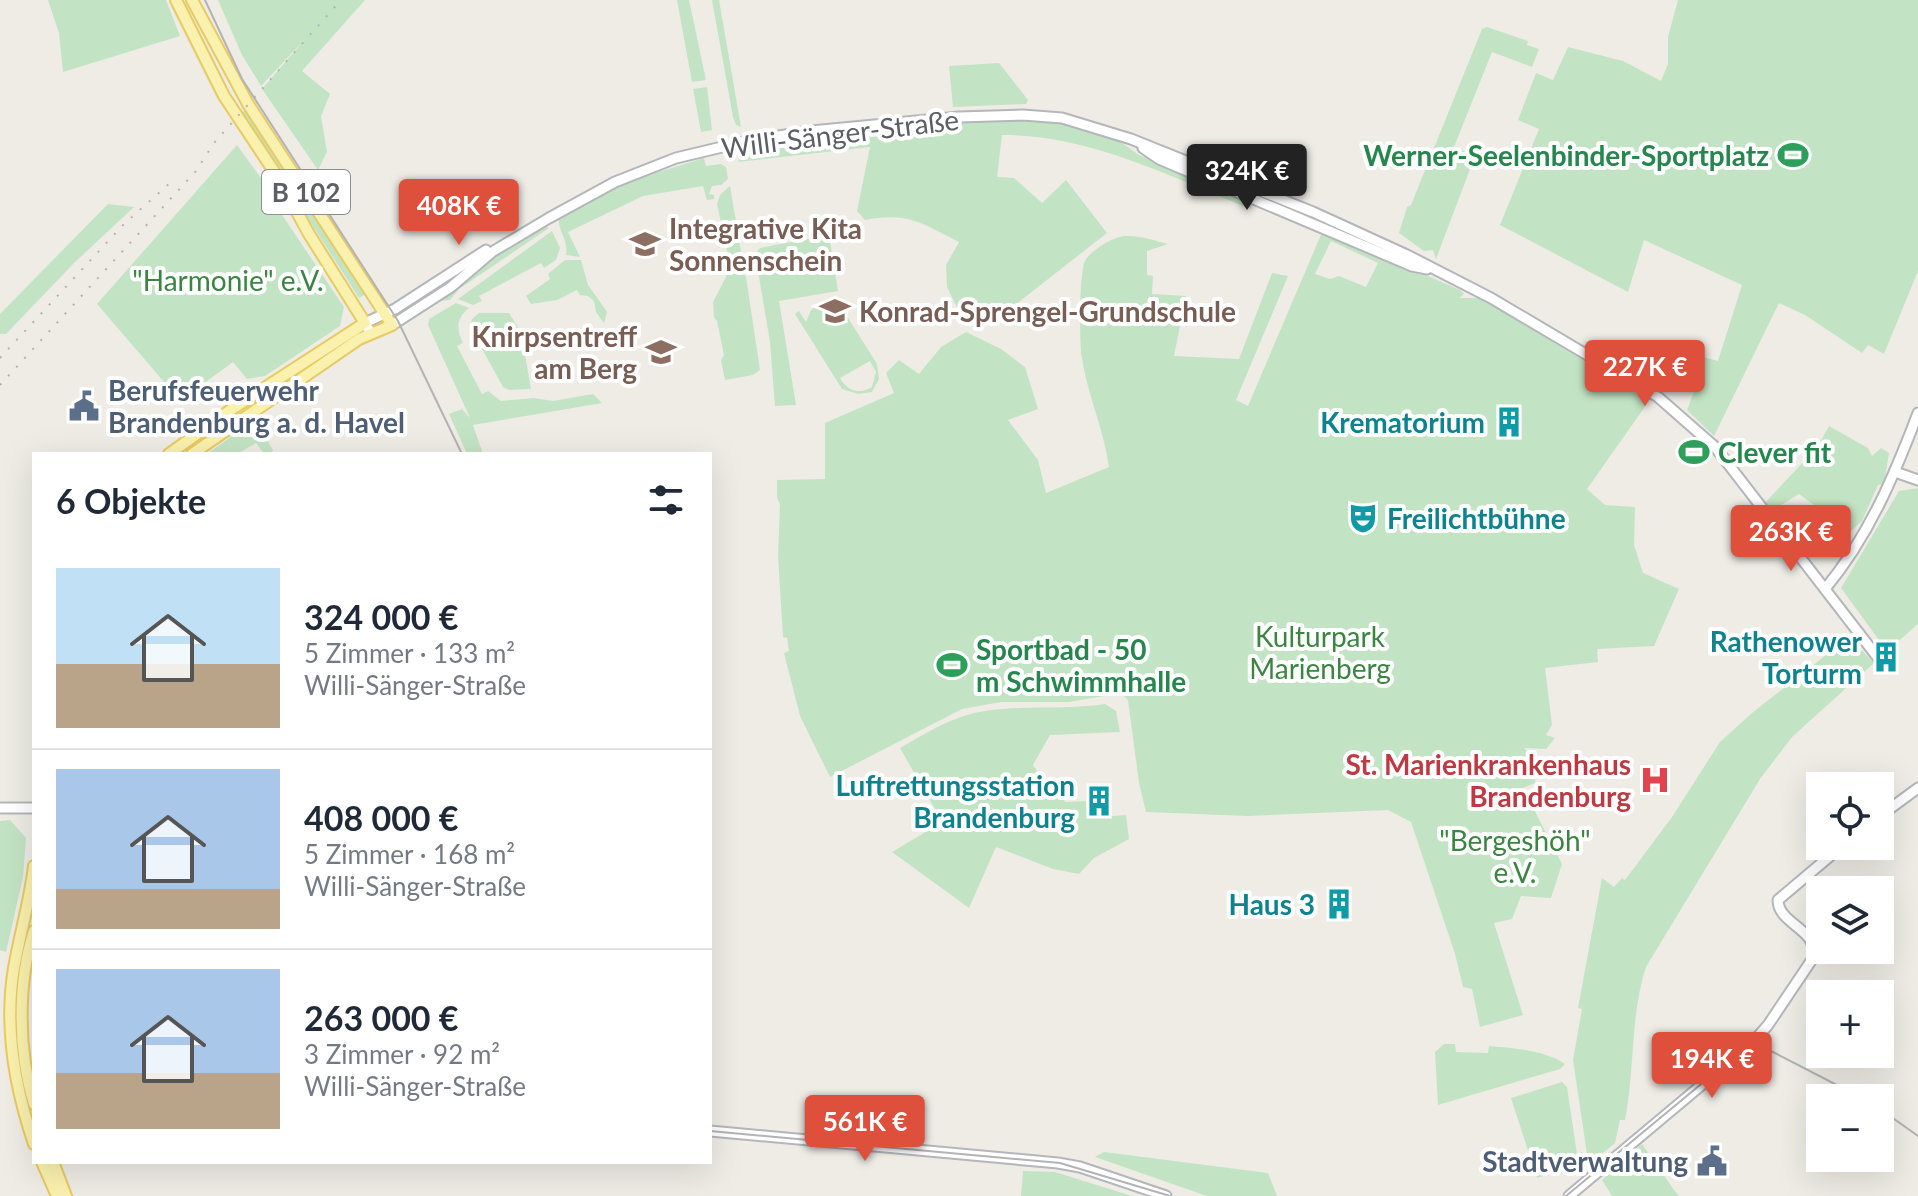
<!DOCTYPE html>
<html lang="de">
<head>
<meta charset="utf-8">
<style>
  :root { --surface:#fff; --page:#f6f6f7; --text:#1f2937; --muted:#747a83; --line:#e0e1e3; --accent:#de503b }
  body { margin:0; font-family:Lato,sans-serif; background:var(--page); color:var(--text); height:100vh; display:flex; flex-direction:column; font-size:30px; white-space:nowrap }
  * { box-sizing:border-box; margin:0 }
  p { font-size:26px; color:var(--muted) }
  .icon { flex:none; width:44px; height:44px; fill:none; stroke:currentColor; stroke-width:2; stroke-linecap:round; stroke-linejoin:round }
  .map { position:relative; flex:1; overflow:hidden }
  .side { position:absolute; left:32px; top:452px; width:680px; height:712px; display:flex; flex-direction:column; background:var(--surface); border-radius:0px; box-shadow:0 8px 32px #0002 }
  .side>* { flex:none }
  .controls { position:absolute; left:1806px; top:772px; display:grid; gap:16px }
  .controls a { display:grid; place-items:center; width:88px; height:88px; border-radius:0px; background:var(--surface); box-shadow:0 8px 32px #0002; font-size:40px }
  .price { position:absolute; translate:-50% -68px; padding:0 18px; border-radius:8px; background:var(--accent); color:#fff; font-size:26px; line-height:52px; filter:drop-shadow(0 2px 4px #0008) }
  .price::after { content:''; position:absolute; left:50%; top:48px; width:24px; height:18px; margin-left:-12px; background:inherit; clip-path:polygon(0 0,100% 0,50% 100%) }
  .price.active { background:#222; color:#fff }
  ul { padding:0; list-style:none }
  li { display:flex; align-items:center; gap:24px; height:200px; padding:0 24px }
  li+li { border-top:2px solid var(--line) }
  li span { display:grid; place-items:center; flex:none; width:224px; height:160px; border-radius:0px; color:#555 }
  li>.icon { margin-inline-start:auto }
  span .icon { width:96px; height:96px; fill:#fffc; stroke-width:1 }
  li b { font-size:34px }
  h2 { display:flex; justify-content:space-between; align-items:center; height:96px; padding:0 24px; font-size:34px }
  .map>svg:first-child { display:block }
  .green { fill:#c3e4c4; fill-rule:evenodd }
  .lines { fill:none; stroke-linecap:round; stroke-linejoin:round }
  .secondary-casing { stroke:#b3b6bb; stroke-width:13 }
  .primary-casing { stroke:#e8ca63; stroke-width:14 }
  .secondary { stroke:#fff; stroke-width:9 }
  .primary { stroke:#faf1ae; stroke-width:10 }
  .tram { stroke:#b3b3b4; stroke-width:2 }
  .rail { stroke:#b3b3b4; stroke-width:2; stroke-dasharray:2 10; stroke-linecap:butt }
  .labels { text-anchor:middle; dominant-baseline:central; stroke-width:8; stroke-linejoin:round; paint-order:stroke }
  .shield { fill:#fff; stroke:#8d8f92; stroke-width:2 }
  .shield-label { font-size:26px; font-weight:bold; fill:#5c5f64 }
  .street-label { font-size:28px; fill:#5c5f64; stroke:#fff }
  .leisure-label { font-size:28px; font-weight:bold; fill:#27864d; stroke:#fff; text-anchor:start }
  .education-label { font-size:28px; font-weight:bold; fill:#785e54; stroke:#fff; text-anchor:start }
  .park-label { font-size:28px; fill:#3b8442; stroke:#fff }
  .service-label { font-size:28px; font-weight:bold; fill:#4e5e75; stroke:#fff; text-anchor:start }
  .culture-label { font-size:28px; font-weight:bold; fill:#0d838f; stroke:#fff; text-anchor:end }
  .health-label { font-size:28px; font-weight:bold; fill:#be3a42; stroke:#fff; text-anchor:end }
</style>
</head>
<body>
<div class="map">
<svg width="1918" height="1196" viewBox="0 0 1918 1196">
  <rect width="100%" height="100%" fill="#eeece5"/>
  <!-- green -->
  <g class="green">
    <path d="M48 0H166L180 36 63 72 59 33Z"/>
    <path d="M218 0H365L302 71 330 94 321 116 327 152 318 170 262 89 306 38 261 86 242 55Z"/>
    <path d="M677 0H689L706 80 692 82Z"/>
    <path d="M712 0H719L741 127 736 125 733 117Z"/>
    <path d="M1678 0H1918V271L1884 354 1868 345 1862 353 1805 315 1779 303 1714 436 1687 410 1697 384 1688 381 1696 355 1718 361 1742 285 1644 240 1628 292 1500 225 1539 129 1518 120 1536 73 1553 80 1568 47 1623 61 1661 81 1668 64V37Z"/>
    <path d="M1487 27 1528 41 1527 45 1539 49 1532 67 1492 52 1454 147 1475 156 1436 259 1433 250 1424 251 1399 233 1407 207 1411 205 1482 29Z"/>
    <path d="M999 63 1028 100 1026 104 953 107 949 66Z"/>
    <path d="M707 87 712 130 701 132 693 89Z"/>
    <path d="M247 108 368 292 359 298 241 114Z"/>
    <path d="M1021 118 1052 120 1091 129 1118 140 1139 155 1248 198 1252 202 1251 209C1170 177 1090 135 1002 135L997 177 1014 178 1042 203 1066 180 1107 233 1015 305 994 310 966 326 947 287 946 265 959 242C921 223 908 212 865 220L857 211 870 147 738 162 744 152 754 150V147L828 134 941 122Z"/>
    <path d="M237 145 279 203 276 206 344 307 340 326 265 376 247 379 233 362 188 395 185 392 177 397 97 304Z"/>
    <path d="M704 158 706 166 721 164 726 167 728 179 721 185 712 186 709 194 714 195V199L707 200 703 186 643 196 568 232 580 257 566 255C569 240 557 230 559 217L630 181Z"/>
    <path d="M730 186 742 258 738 267 746 277 760 370 753 375 725 380 721 360 724 355 717 321 714 317 713 302 726 277 728 255 717 204 720 195Z"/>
    <path d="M108 204 134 207 74 263 6 334H0V314Z"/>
    <path d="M544 226 549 228 459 289 450 300 440 301 478 266Z"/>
    <path d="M1323 230 1460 290 1464 294 1459 298H1491L1504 312 1649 401 1587 489 1605 505 1635 507 1634 545 1643 573 1679 589 1654 646 1597 649 1598 662 1545 668 1552 725 1546 735 1555 738 1546 749 1524 748 1536 761 1535 783 1523 788 1562 864 1551 898 1521 896 1512 919 1494 923 1523 1015 1480 1027 1472 989 1463 987 1455 954 1411 822 1388 810 1248 816 1146 812 1139 783 1128 700 1121 693 1069 702H1001L962 709 830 777 800 716 784 653 789 651 787 638 783 637 778 556 780 504 777 498V480L825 479V423L894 393 886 373 899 360 919 374 941 347 966 332 1001 349 1025 367 1038 409 1008 420 1038 460 1046 493 1109 467C1104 430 1088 396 1082 359 1079 344 1079 273 1085 261 1091 250 1114 236 1126 236 1139 235 1156 241 1168 244L1147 251V275L1153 276 1152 294 1186 296 1174 356 1239 359 1272 273 1288 276 1236 400 1248 406ZM1331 241 1378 263 1366 287 1339 276 1330 279 1315 274Z"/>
    <path d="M552 231 560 248 556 260 544 268 541 263 479 296 482 301 473 305 458 299Z"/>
    <path d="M829 235 838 291 779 301 796 405 775 406 770 342 755 253 760 248Z"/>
    <path d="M565 260H581L588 285 607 312 604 323 596 312 594 301 588 296 580 295 577 290 557 300 531 304 526 296 550 279 548 274Z"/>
    <path d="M456 303 469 308C456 318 456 329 463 343L457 346 482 394 488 391 501 401 534 398 553 401 593 394 602 403 473 425 483 454H467L449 414 462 409 470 418 428 325 429 319Z"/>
    <path d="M820 303H833L843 310 877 364 879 379 872 392 858 394 842 389 795 314 799 311 806 322 811 310ZM870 361 876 372 872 387C860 395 847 391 840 378Z"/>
    <path d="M479 313H509L521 332 531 389 509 390 503 387 470 327 472 319Z"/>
    <path d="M1829 426 1868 448 1872 456 1881 448 1889 453 1884 484 1878 485 1862 521 1850 532 1799 494 1770 512 1764 504 1818 446Z"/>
    <path d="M243 428 261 430 273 450 271 454H264L256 443 237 454H207Z"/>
    <path d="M1918 488V624L1887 651 1841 588 1899 491Z"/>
    <path d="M1849 637 1874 663 1792 737 1760 779 1646 967C1630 1016 1635 1069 1625 1120H1620L1615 1143 1598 1157 1587 1154 1573 1060 1582 1009 1578 1008 1602 878 1614 887 1622 878 1625 880 1672 817 1720 742 1752 713Z"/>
    <path d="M1105 704 1116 711 1120 732 1050 735 1033 765C1043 782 1056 781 1065 802L1086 801 1088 818 1126 815 1129 839 1094 858 1079 874 1053 869 996 847 969 908 892 852 934 827 929 813 935 809 900 748C921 736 943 722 967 715 1011 703 1060 711 1105 704Z"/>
    <path d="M10 820 26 838 23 877 6 952 0 950V821Z"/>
    <path d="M1444 1044H1455L1456 1052 1488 1053 1489 1046C1513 1048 1545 1050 1565 1064L1560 1069 1438 1105 1435 1052Z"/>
    <path d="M1562 1082 1567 1087 1578 1161 1569 1164V1168L1537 1178 1511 1098Z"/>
    <path d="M1642 1144 1674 1190 1679 1196H1612L1602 1180Z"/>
    <path d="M1104 1152 1268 1173 1277 1196H1207L1095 1157Z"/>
    <path d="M1023 1171 1055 1172 1132 1196H1021Z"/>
  </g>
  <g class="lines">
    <!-- secondary casing -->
    <g class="secondary-casing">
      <g id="secondary">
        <path d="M1143 148 1159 159 1412 266 1427 269"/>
        <path d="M392 325 451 287 492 252 549 218 615 182 676 158 747 141 811 131 959 117 1023 115 1062 118 1131 139 1313 212 1407 255 1491 298 1658 397 1715 447 1882 663"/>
        <path d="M369 330 365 323 395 309 486 250"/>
        <path d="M1895 472 1918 480"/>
        <path d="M1825 589C1869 536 1894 476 1918 413"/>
        <path d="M0 808H34"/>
        <path d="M1880 816 1918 788"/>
        <path d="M710 1131 1058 1163 1080 1167 1166 1196"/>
        <path d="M1569 1196 1753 1042 1768 1025 1813 958C1820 929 1778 925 1778 900L1842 846"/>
      </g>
    </g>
    <!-- primary casing -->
    <g class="primary-casing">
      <g id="primary">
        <path d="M169 454 232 409 365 323 309 234 279 179 224 96 176 0"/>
        <path d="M192 454 359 339 392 325 248 104 192 0"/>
        <path d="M34 866C30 900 20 934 14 968 4 1027 15 1088 34 1144"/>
        <path d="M34 931C17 984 18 1051 34 1104"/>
        <path d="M42 1162 57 1196"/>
        <path d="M53 1162 66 1196"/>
      </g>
    </g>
    <!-- secondary -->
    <use href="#secondary" class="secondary"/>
    <!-- primary -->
    <use href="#primary" class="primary"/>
    <!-- tram -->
    <g class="tram">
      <path d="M205 0 242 79 398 321 462 454"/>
      <path d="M1880 1109 1918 1136"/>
      <path d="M710 1131 1060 1163 1170 1196"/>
      <path d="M1566 1196 1747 1046 1767 1049 1862 1098"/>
    </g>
    <!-- rail -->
    <g class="rail">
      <path d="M0 358 124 224 171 182"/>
      <path d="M0 385 196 171 214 143 341 0"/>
    </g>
  </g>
  <!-- icons -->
  <defs>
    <g id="stadium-bare" transform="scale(2.4)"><path d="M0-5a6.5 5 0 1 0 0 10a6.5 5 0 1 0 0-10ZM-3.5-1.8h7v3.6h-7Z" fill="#2e9e5b" stroke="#fff" stroke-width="2.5" paint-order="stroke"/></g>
    <g id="school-bare" transform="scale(2.4)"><path d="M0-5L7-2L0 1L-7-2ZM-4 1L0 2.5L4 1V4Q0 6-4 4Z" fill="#8d6e63" stroke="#fff" stroke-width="2.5" paint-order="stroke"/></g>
    <g id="civic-bare" transform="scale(2.4)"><path d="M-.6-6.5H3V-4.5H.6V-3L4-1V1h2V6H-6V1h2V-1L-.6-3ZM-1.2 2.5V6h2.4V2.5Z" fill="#5c6f8a" stroke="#fff" stroke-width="2.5" paint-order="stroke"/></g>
    <g id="building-bare" transform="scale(2.4)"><path d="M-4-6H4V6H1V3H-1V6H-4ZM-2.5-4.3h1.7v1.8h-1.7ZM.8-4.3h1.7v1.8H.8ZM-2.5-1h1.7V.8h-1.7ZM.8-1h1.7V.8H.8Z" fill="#0f9aa8" stroke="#fff" stroke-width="2.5" paint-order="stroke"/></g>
    <g id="theatre-bare" transform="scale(2.4)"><path d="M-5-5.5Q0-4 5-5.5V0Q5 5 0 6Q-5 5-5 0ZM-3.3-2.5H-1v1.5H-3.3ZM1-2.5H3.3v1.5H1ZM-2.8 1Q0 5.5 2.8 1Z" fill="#0f9aa8" stroke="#fff" stroke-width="2.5" paint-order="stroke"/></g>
    <g id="hospital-bare" transform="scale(2.4)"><path d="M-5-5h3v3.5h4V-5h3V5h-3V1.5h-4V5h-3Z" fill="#e0444e" stroke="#fff" stroke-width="2.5" paint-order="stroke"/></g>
  </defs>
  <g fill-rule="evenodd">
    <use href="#stadium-bare" x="1793" y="155"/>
    <use href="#school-bare" x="645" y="244"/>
    <use href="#school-bare" x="835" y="311"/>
    <use href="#school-bare" x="661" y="352"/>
    <use href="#civic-bare" x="84" y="406"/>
    <use href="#building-bare" x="1509" y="422"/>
    <use href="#stadium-bare" x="1694" y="452"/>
    <use href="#theatre-bare" x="1363" y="518"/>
    <use href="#building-bare" x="1886" y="657"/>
    <use href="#stadium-bare" x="952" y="665"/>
    <use href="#hospital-bare" x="1655" y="780"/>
    <use href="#building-bare" x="1099" y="801"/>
    <use href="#building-bare" x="1339" y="904"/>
    <use href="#civic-bare" x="1712" y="1161"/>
  </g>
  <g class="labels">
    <!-- shield labels -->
    <rect class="shield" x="262" y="170" width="88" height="44" rx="6"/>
    <g class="shield-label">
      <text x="306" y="192">B 102</text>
    </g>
    <!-- street labels -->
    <g class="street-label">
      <text transform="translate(840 133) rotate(-7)">Willi-Sänger-Straße</text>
    </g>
    <!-- leisure labels -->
    <g class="leisure-label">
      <text x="1769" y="155" text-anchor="end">Werner-Seelenbinder-Sportplatz</text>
      <text x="1718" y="452">Clever fit</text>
      <text x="976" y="649">Sportbad - 50<tspan x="976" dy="32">m Schwimmhalle</tspan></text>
    </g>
    <!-- education labels -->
    <g class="education-label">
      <text x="669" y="228">Integrative Kita<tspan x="669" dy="32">Sonnenschein</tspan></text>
      <text x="859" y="311">Konrad-Sprengel-Grundschule</text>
      <text x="637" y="336" text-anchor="end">Knirpsentreff<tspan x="637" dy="32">am Berg</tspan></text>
    </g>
    <!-- park labels -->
    <g class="park-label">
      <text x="228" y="280">"Harmonie" e.V.</text>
      <text x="1320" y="636">Kulturpark<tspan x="1320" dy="32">Marienberg</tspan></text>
      <text x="1515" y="840">"Bergeshöh"<tspan x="1515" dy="32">e.V.</tspan></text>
    </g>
    <!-- service labels -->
    <g class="service-label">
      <text x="108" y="390">Berufsfeuerwehr<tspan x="108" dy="32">Brandenburg a. d. Havel</tspan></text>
      <text x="1688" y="1161" text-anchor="end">Stadtverwaltung</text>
    </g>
    <!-- culture labels -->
    <g class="culture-label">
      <text x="1485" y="422">Krematorium</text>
      <text x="1387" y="518" text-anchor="start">Freilichtbühne</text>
      <text x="1862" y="641">Rathenower<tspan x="1862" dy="32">Torturm</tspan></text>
      <text x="1075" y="785">Luftrettungsstation<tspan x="1075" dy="32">Brandenburg</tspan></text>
      <text x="1315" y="904">Haus 3</text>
    </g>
    <!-- health labels -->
    <g class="health-label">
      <text x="1631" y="764">St. Marienkrankenhaus<tspan x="1631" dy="32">Brandenburg</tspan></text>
    </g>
  </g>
</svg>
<div class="controls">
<a><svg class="icon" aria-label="locate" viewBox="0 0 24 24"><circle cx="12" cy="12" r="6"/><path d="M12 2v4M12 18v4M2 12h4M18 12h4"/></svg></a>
<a><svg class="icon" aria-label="layers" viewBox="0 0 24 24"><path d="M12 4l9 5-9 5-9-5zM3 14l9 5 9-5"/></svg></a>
<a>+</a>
<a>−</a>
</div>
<b class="price active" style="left:1247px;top:212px">324K €</b>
<b class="price" style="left:459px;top:247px">408K €</b>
<b class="price" style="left:1645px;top:408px">227K €</b>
<b class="price" style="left:1791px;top:573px">263K €</b>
<b class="price" style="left:1712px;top:1100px">194K €</b>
<b class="price" style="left:865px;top:1163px">561K €</b>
<section class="side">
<h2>6 Objekte<svg class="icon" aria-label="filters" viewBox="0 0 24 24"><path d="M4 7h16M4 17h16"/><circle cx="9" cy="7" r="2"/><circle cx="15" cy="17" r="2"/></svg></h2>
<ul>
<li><span style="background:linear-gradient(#bfe0f5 60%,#b9a48a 0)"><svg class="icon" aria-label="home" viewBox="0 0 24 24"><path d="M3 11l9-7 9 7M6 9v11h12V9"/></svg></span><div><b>324 000 €</b><p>5 Zimmer · 133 m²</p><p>Willi-Sänger-Straße</p></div></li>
<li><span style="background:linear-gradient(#a9c7e8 75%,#b9a48a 0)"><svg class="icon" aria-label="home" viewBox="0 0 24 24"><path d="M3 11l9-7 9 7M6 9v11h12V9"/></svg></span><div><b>408 000 €</b><p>5 Zimmer · 168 m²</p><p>Willi-Sänger-Straße</p></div></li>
<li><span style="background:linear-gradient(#a9c7e8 65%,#b9a48a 0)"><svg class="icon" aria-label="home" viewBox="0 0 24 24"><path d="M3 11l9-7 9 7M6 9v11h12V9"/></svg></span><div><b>263 000 €</b><p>3 Zimmer · 92 m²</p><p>Willi-Sänger-Straße</p></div></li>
</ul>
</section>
</div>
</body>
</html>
